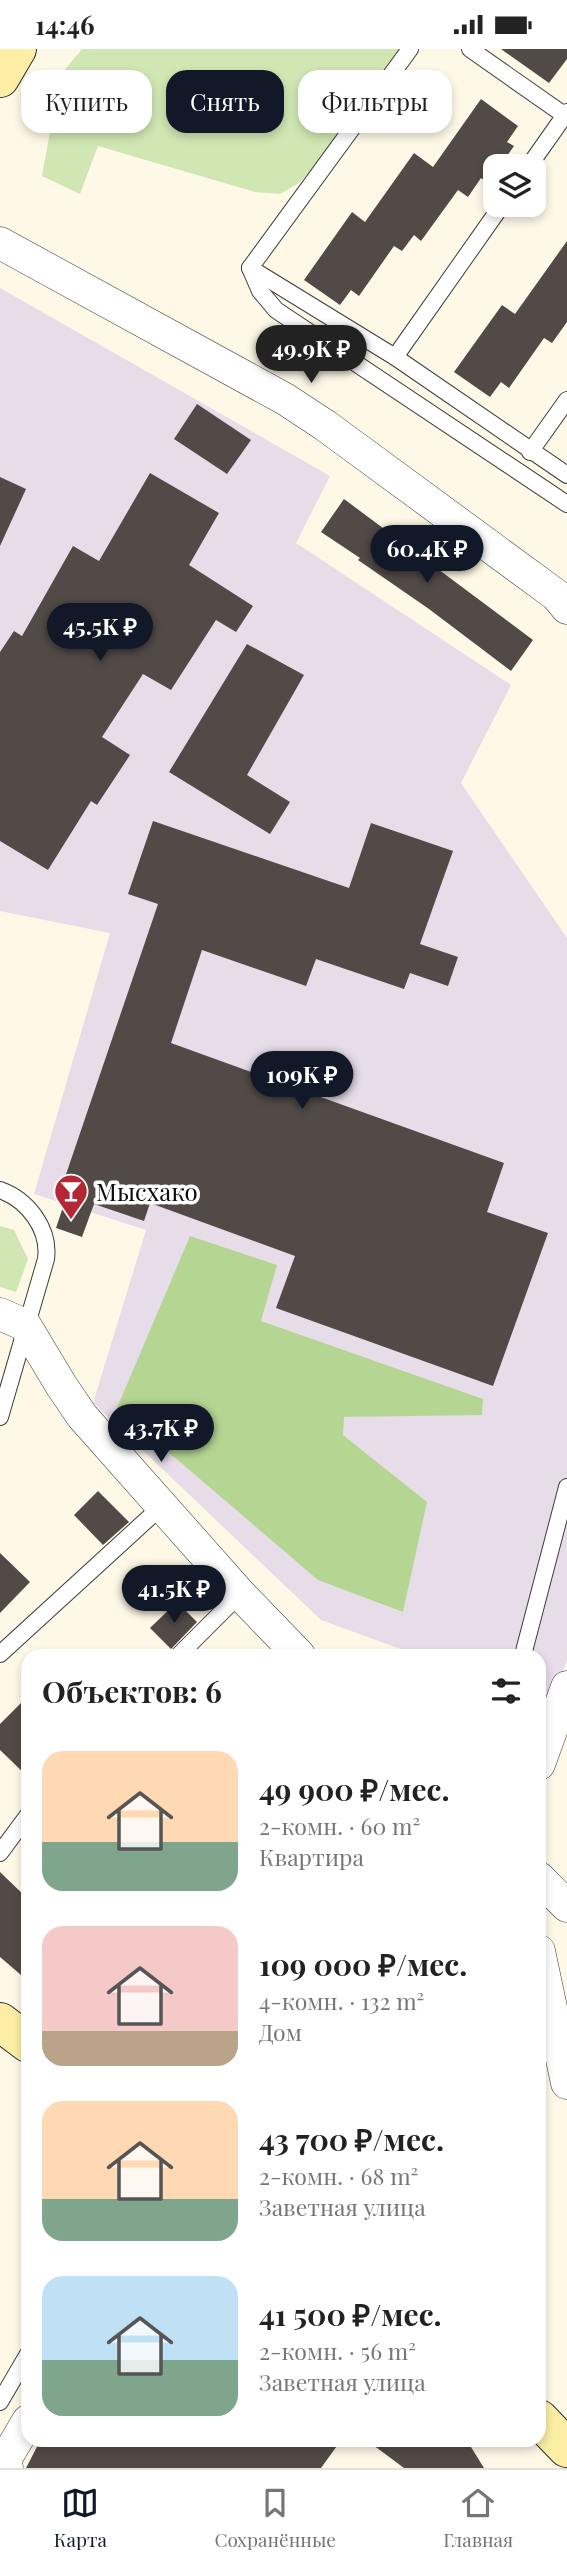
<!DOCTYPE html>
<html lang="ru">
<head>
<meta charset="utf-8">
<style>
  :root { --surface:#fff; --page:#f2f2f2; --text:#222; --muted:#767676; --line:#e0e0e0; --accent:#111827 }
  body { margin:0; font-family:"Playfair Display",serif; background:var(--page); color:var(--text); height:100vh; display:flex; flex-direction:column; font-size:26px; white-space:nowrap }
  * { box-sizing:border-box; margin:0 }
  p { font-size:23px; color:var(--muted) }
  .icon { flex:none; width:38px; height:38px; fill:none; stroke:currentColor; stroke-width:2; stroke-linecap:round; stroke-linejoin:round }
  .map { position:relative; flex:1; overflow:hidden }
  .side { position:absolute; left:21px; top:1600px; width:525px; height:798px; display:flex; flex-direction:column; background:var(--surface); border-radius:21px; box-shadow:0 4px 10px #0003 }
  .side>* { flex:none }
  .hud { position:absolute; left:21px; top:21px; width:525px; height:63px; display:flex; gap:14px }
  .controls { position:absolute; left:483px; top:105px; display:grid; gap:14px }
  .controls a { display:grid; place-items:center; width:63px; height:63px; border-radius:14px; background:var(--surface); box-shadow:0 4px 10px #0003; font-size:35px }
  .price { position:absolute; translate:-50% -60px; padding:0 16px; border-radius:24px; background:var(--accent); color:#fff; font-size:23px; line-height:46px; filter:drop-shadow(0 2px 4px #0008) }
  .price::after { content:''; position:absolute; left:50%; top:42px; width:21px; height:16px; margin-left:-10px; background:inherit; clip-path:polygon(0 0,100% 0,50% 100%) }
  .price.selected { background:#222; color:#fff }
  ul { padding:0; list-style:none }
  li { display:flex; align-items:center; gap:21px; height:175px; padding:0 21px }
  li span { display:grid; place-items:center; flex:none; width:196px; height:140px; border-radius:21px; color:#555 }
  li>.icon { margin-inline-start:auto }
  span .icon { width:84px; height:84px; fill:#fffc; stroke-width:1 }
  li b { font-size:30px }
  h2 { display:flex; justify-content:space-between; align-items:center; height:84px; padding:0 21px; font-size:30px }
  .pill { padding:0 24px; border-radius:21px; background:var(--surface); box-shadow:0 4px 10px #0003; font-size:24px; line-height:63px }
  .pill.selected { background:var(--accent); color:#fff }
  .status { display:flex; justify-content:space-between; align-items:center; height:49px; padding:0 35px; background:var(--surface); direction:ltr }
  .status svg { height:19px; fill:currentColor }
  .menu { display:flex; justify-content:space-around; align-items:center; height:98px; border-top:2px solid var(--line); background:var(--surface); font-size:19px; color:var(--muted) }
  .menu a { display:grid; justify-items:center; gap:4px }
  .menu .selected { color:var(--accent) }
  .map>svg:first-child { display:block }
  .industrial { fill:#e7dde9 }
  .green { fill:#d0e6b3 }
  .forest { fill:#b5d693 }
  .building { fill:#524a47 }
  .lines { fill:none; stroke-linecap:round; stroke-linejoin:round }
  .lane-casing { stroke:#3d3d3d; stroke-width:18 }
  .street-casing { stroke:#3d3d3d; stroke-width:33 }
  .secondary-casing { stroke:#2c2c2c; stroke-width:40 }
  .lane { stroke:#fff; stroke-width:16 }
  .street { stroke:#fff; stroke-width:32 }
  .secondary { stroke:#fceea4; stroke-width:38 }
  .labels { text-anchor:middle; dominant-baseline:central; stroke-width:7; stroke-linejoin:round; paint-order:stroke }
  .poi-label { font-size:24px; fill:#0a0a0a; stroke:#fff; text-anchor:start }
</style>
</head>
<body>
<div class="status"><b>14:46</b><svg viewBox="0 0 49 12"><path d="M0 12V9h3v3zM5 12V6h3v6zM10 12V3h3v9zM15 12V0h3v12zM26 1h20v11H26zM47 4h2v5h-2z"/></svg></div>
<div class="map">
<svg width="567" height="2419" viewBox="0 0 567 2419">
  <rect width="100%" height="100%" fill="#fef9e7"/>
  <!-- industrial -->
  <path class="industrial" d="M0 239 330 427 296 494 511 636 461 734 567 889V1611L551 1656 539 1652V1606H417L321 1571 93 1354 146 1181 34 1145 110 884 0 862Z"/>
  <!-- green -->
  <g class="green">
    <path d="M82 0H410L346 83 299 134 280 145 255 143 98 97 80 145 42 127 53 66 38 53Z"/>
    <path d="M0 1177 14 1181 28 1210 16 1243 0 1238Z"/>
  </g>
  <!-- forest -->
  <path class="forest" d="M190 1187 277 1216 261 1272 483 1350 482 1366 344 1368 343 1386 427 1453 403 1563 318 1531 117 1359Z"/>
  <!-- building -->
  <g class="building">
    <path d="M501 0H567V10L549 34Z"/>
    <path d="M481 50 518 77 507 93 514 97 500 117H495V124L488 134 481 129 468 148 458 141 421 192 414 186 402 202 394 197 359 247 351 241 340 256 304 231 352 163 365 173 414 104 433 118Z"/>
    <path d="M567 192V273L552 294 544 289 509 339 501 333 490 348 454 323 502 256 515 265Z"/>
    <path d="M197 355 251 391 227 425 174 390Z"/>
    <path d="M150 424 219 464 189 516 253 557 236 583 216 571 171 641 143 625 102 688 130 706 97 756 91 752 48 821 0 792V603L14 582 22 587 73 497 99 512Z"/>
    <path d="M0 428 26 440 0 497Z"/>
    <path d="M344 450 533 591 511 622 429 560 358 511 360 509 321 483Z"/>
    <path d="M247 595 304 626 247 726 290 753 270 785 169 723Z"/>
    <path d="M153 772 349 839 371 774 453 802 420 895 458 908 448 937 410 924 404 940 316 910 306 937 202 901 171 994 504 1114 487 1163 548 1184 493 1337 276 1259 295 1207 150 1154 144 1172 94 1155 82 1188 56 1179 67 1146 60 1143 158 855 128 845Z"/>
    <path d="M98 1442 129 1473 103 1496 74 1466Z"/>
    <path d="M0 1504 30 1533 0 1564Z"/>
    <path d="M177 1553 197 1573 171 1600 150 1579Z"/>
    <path d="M28 1647V1728L0 1701V1675Z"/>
    <path d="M0 1823 28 1850V1932L0 1908Z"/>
    <path d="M41 2390H342L321 2419H26Z"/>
    <path d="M365 2390H466L484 2419H404Z"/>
  </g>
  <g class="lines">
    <!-- lane casing -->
    <g class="lane-casing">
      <g id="lane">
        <path d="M470 0 567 68"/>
        <path d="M529 117 567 63"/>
        <path d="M250 219 260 242 276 261 567 455"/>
        <path d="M250 219 395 308 567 426"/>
        <path d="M250 219 410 0"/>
        <path d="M395 308 502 156"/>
        <path d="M530 403 567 351"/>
        <path d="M0 1141C28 1151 50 1180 46 1210L0 1368"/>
        <path d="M0 1605 163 1456"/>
        <path d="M179 1606 240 1545"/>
        <path d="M523 1606 567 1438"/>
        <path d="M0 1804 28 1766"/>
        <path d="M0 2353 28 2305"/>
      </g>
    </g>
    <!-- street casing -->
    <g class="street-casing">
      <g id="street">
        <path d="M0 194 285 350 326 377 556 546 567 559"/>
        <path d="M0 1265 25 1276 61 1336 82 1367 240 1545 299 1606"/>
        <path d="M539 1715 567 1638"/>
        <path d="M539 1829 567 1857"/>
        <path d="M539 1902 567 2034"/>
        <path d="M7 2419 2 2416 28 2372"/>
      </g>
    </g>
    <!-- secondary casing -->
    <g class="secondary-casing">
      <g id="secondary">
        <path d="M0 29 17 0"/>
        <path d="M0 1973 28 1994"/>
        <path d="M539 2370 567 2399"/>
      </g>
    </g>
    <!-- lane -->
    <use href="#lane" class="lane"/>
    <!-- street -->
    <use href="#street" class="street"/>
    <!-- secondary -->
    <use href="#secondary" class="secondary"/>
  </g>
  <!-- icons -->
  <defs>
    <g id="bar-pin" transform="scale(1.75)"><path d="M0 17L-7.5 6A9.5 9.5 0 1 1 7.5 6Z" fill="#b42835" stroke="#fff"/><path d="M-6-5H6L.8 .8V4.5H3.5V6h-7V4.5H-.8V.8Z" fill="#fff"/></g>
  </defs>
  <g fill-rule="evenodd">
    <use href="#bar-pin" x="71" y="1142"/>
  </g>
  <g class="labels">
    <!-- poi labels -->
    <g class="poi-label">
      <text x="96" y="1142">Мысхако</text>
    </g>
  </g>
</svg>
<div class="controls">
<a><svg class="icon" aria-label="layers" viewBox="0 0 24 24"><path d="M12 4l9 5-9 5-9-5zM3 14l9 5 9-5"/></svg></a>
</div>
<b class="price selected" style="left:311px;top:336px">49.9K ₽</b>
<b class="price" style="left:427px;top:536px">60.4K ₽</b>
<b class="price" style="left:100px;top:614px">45.5K ₽</b>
<b class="price" style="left:302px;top:1062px">109K ₽</b>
<b class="price" style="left:161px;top:1415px">43.7K ₽</b>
<b class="price" style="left:174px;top:1576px">41.5K ₽</b>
<div class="hud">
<a class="pill">Купить</a>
<a class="pill selected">Снять</a>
<a class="pill">Фильтры</a>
</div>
<section class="side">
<h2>Объектов: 6<svg class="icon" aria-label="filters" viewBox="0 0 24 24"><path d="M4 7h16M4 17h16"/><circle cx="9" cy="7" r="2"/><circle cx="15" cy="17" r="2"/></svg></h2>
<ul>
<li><span style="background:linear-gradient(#ffd9b3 65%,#7fa58c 0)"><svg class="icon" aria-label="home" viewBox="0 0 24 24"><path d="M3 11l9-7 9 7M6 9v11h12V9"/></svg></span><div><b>49 900 ₽/мес.</b><p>2-комн. · 60 m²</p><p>Квартира</p></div></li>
<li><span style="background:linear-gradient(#f6c9c9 75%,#b9a48a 0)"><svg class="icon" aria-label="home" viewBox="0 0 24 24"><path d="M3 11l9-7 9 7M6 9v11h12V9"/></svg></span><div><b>109 000 ₽/мес.</b><p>4-комн. · 132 m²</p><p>Дом</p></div></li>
<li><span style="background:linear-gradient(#ffd9b3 70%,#7fa58c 0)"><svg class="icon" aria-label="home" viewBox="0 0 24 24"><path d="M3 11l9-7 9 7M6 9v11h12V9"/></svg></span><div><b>43 700 ₽/мес.</b><p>2-комн. · 68 m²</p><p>Заветная улица</p></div></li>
<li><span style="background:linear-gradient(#bfe0f5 60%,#7fa58c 0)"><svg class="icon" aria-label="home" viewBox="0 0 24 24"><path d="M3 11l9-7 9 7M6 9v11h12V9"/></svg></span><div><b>41 500 ₽/мес.</b><p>2-комн. · 56 m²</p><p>Заветная улица</p></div></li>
</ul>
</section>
</div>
<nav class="menu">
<a class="selected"><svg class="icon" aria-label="map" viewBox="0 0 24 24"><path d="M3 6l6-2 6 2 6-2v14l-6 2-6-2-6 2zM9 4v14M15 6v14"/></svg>Карта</a>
<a><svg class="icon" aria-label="saved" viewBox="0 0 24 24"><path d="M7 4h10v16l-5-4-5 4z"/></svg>Сохранённые</a>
<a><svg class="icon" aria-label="home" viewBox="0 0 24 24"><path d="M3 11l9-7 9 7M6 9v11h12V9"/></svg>Главная</a>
</nav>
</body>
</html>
